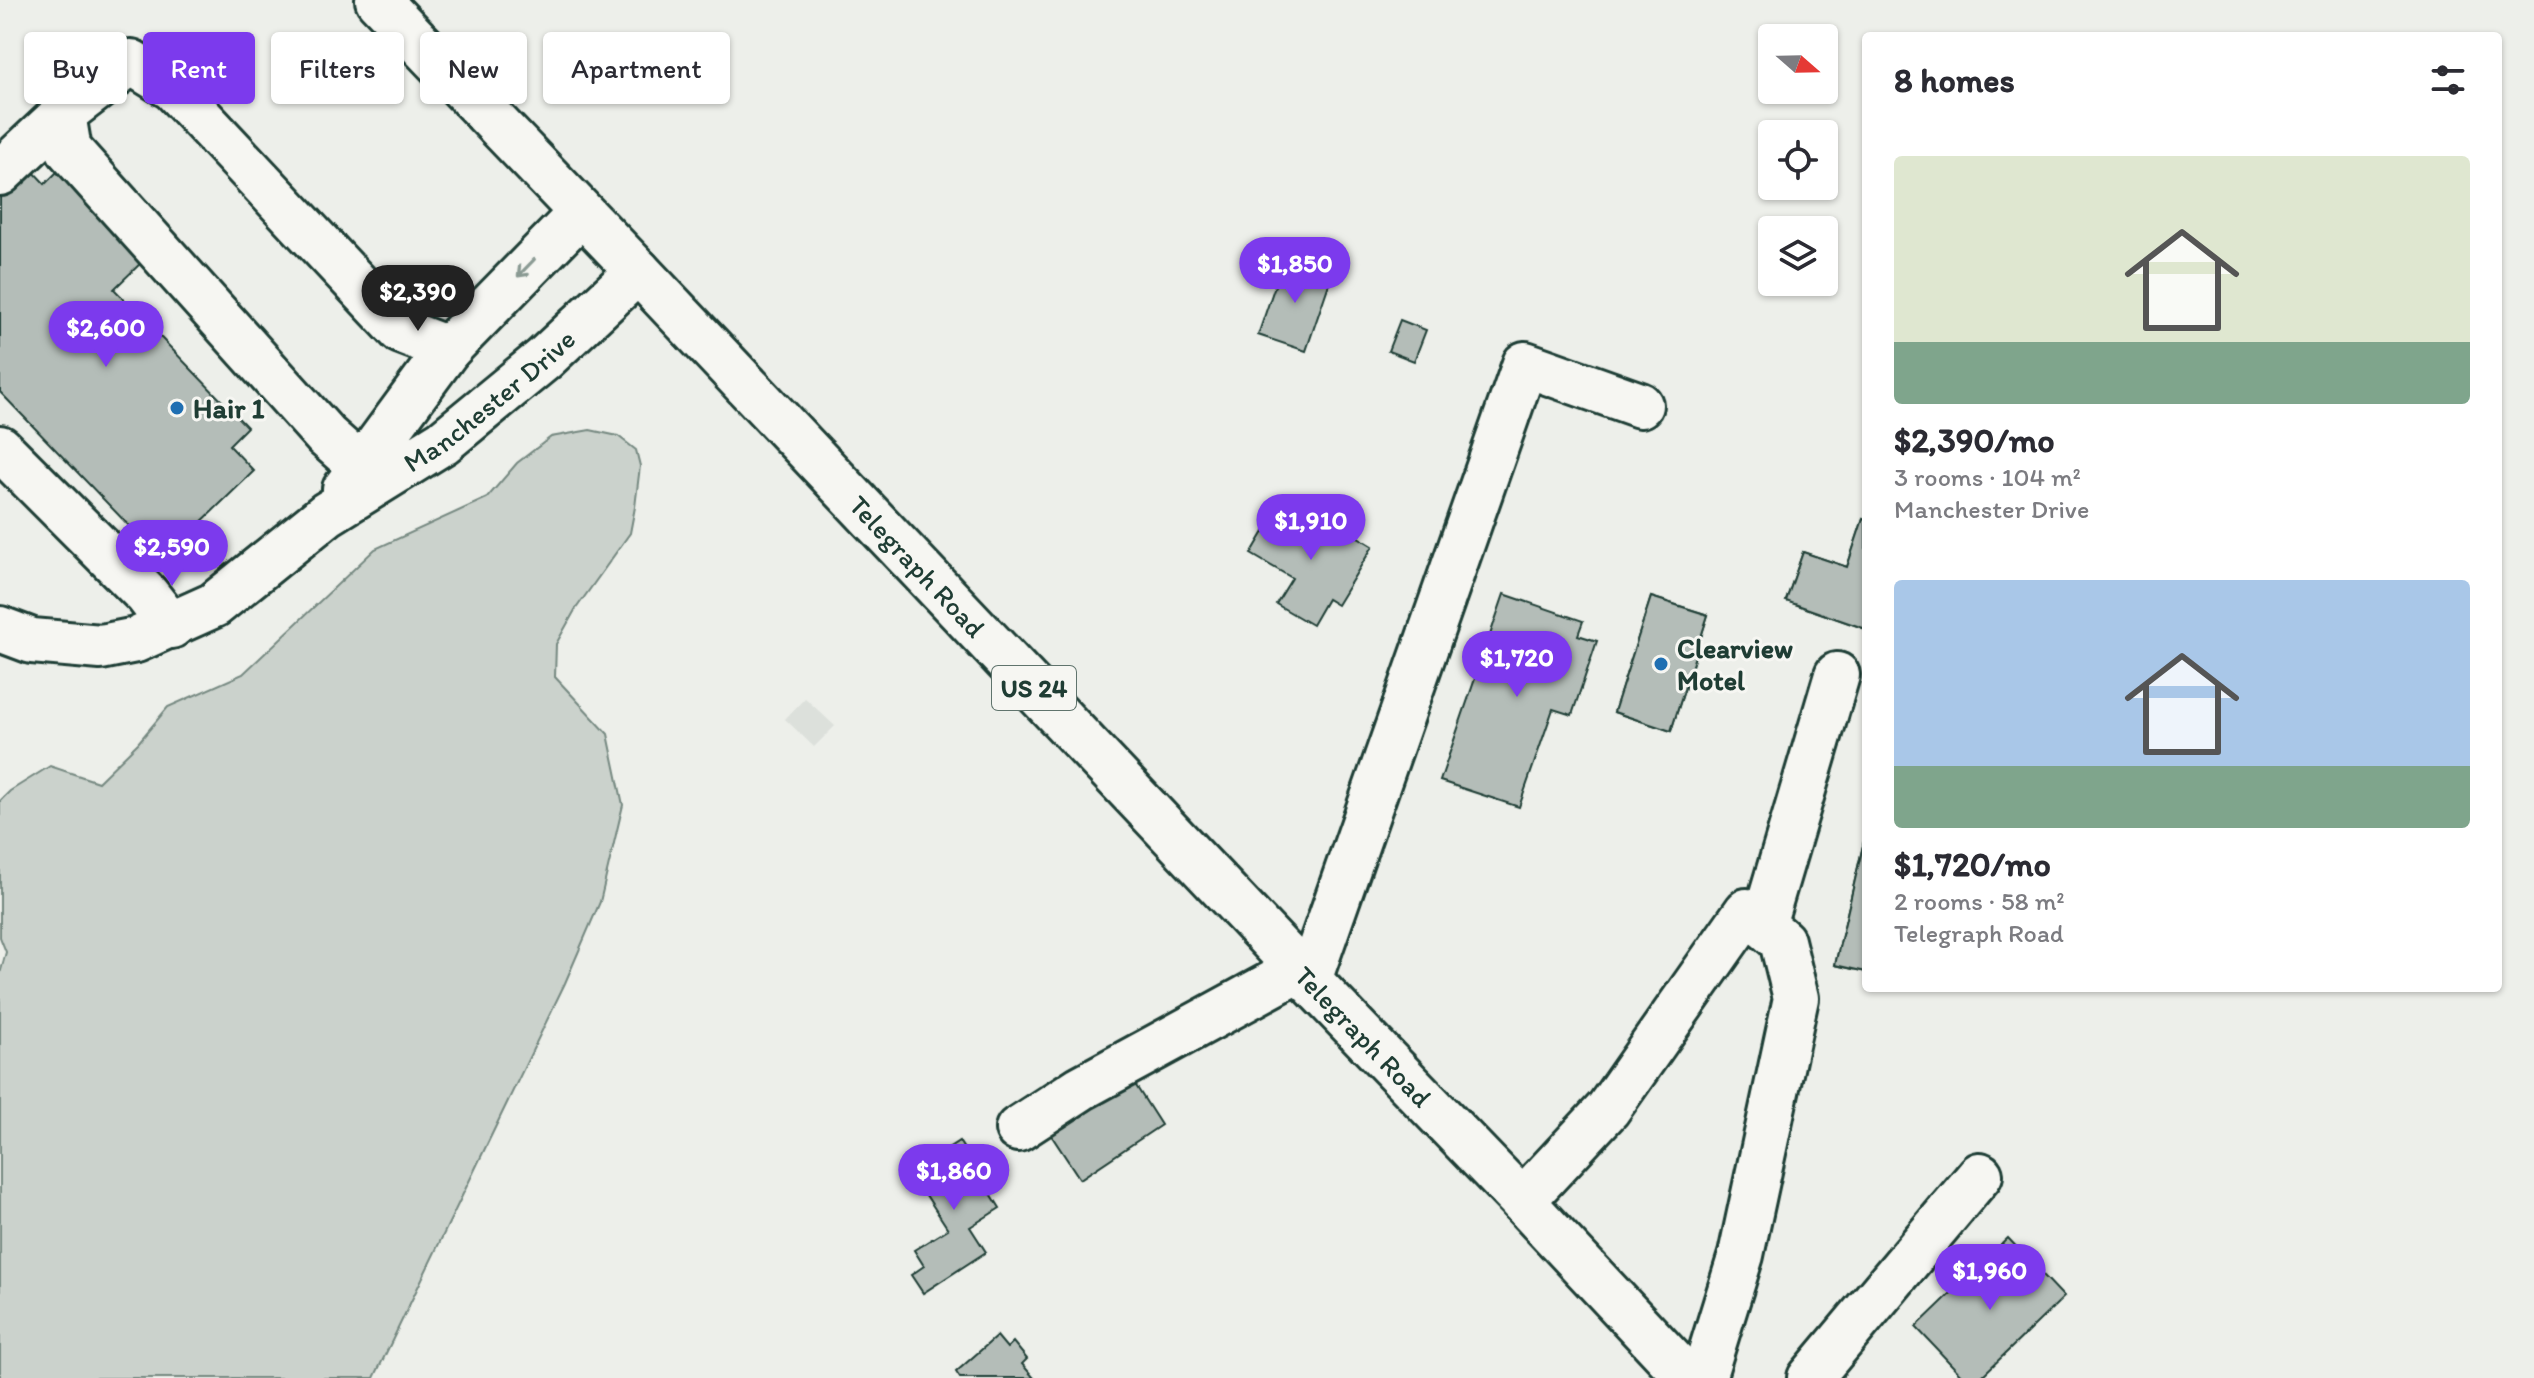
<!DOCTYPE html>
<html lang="en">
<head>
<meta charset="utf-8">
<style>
  :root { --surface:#fff; --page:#f2f2f3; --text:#2b2b33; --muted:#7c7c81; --accent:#7c3aed }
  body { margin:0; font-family:Itim,sans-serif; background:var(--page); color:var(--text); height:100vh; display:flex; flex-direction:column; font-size:30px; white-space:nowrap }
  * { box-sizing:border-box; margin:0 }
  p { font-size:26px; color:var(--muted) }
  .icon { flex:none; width:44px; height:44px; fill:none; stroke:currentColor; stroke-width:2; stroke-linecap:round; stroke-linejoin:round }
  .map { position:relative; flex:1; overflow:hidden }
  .drawer { position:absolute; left:1862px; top:32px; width:640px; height:960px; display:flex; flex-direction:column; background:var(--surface); border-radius:8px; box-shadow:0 2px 6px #0004 }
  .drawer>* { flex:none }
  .hud { position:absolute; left:24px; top:32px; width:760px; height:72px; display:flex; gap:16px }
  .needle { width:52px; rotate:110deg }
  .buttons { position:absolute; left:1758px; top:24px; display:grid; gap:16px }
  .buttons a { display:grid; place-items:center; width:80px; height:80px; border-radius:8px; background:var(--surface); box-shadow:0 2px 6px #0004; font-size:40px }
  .price { position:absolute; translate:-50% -68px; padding:0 18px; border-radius:28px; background:var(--accent); color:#fff; font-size:26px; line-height:52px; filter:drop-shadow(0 2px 4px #0008) }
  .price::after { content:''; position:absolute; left:50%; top:48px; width:24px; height:18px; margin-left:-12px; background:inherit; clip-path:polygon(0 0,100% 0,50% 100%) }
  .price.on { background:#222; color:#fff }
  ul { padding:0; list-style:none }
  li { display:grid; align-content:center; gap:16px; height:424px; padding:0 32px }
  li span { display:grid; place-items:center; height:248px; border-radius:8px; color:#555 }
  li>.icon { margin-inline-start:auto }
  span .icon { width:144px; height:144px; fill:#fffc; stroke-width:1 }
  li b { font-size:34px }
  h2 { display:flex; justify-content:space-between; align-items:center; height:96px; padding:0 32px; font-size:34px }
  .pill { padding:0 28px; border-radius:8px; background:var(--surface); box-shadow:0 2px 6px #0004; font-size:28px; line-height:72px }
  .pill.on { background:var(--accent); color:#fff }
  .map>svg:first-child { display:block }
  .built { fill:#dce0db }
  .green { fill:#cbd2cc; stroke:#758880; stroke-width:2 }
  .building { fill:#b4bdb8; stroke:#1f3d34; stroke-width:2 }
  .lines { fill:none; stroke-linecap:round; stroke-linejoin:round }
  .minor-casing { stroke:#1f3d34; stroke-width:50 }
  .major-casing { stroke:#1f3d34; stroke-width:50 }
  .minor { stroke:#f6f6f2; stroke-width:44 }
  .major { stroke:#f6f6f2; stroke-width:44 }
  .oneway { stroke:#8a9a93 }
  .poi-dot { fill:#1f6fb2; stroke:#f6f6f2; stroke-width:3 }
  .labels { text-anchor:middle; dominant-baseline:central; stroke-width:6; stroke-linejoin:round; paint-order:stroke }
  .shield { fill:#f6f6f2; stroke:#60746d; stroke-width:2 }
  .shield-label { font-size:26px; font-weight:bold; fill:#1f3d34 }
  .street-label { font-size:28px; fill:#1f3d34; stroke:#f6f6f2 }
  .poi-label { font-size:28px; font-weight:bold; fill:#1f3d34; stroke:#f6f6f2; text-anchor:start }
</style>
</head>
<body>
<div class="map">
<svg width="2534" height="1378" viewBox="0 0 2534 1378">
  <rect width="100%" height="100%" fill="#edefea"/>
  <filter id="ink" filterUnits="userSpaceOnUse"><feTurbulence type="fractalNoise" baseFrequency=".0125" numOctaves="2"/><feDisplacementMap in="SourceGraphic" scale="16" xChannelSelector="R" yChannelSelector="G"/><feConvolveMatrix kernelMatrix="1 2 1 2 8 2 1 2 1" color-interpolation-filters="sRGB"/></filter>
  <g filter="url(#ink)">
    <!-- built -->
    <path class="built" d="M805 698 835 726 814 747 785 719Z"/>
    <!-- green -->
    <path class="green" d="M590 430 618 436 636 450 640 466 635 507 630 533 575 610 556 644 555 677 608 734 623 805 600 902 565 983 374 1378H0V974L6 952 0 937V801L10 791 50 766 98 782 138 743 168 707 243 674 375 549 487 498 517 463 551 437Z"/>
    <!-- building -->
    <g class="building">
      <path d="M30 168 45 184 58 171 144 260 114 289 247 427 229 445 254 471 162 560 0 392V198Z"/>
      <path d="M1284 259 1332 275 1306 351 1258 335Z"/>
      <path d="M1400 320 1426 330 1414 361 1388 351Z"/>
      <path d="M1278 508 1320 533 1328 519 1373 546 1337 605 1327 599 1312 625 1276 604 1292 578 1251 554Z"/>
      <path d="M1863 519 1866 520V629L1786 601 1803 552 1847 567Z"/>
      <path d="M1863 519 1866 520V629L1786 601 1803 552 1847 567Z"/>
      <path d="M1504 594 1583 621 1578 635 1597 641 1572 715 1553 709 1519 807 1440 781Z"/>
      <path d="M1651 597 1708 615 1671 731 1614 712Z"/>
      <path d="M1651 597 1708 615 1671 731 1614 712Z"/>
      <path d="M1866 833V972L1835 965Z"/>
      <path d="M1866 833V972L1835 965Z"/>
      <path d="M1131 1078 1161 1125 1080 1179 1049 1132Z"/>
      <path d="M959 1141 974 1165 984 1158 1002 1185 990 1192 1000 1208 970 1227 986 1252 923 1293 911 1275 924 1266 914 1250 948 1229 911 1172Z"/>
      <path d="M2008 1238 2064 1297 1980 1378H1964L1916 1327Z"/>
      <path d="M997 1336 1007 1348 1013 1342 1027 1359 1022 1364 1034 1378H960L956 1372Z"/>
    </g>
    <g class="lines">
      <!-- minor casing -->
      <g class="minor-casing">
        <g id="minor">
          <path d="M0 173 63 114"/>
          <path d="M0 448 147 595 171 626"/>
          <path d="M361 467 326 436 69 150 63 114 131 62 173 88 401 331 448 349"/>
          <path d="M345 489 448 349 581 213"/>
          <path id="s1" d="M0 629 32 641 101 647 136 640 214 605 327 514 443 442 544 359 638 271"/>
          <path d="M1763 925 1837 675"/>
          <path d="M1309 980 1525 364 1640 405"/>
          <path d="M1018 1129 1081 1088 1300 969"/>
          <path d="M1522 1201 1608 1109 1747 911 1782 941 1796 998 1741 1255 1703 1378"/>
          <path d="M1810 1378 1980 1175"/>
        </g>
      </g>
      <!-- major casing -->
      <g class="major-casing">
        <g id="major">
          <path id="s2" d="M378 0 638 271 1309 980 1522 1201 1688 1378"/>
        </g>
      </g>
      <!-- minor -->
      <use href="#minor" class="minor"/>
      <!-- major -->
      <use href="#major" class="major"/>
    </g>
    <!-- one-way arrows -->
    <defs><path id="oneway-shaft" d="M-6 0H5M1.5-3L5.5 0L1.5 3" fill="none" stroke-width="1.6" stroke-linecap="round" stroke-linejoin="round" transform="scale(2)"/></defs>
    <use class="oneway" href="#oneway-shaft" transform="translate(526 268) rotate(134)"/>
  </g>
  <!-- markers -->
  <g class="poi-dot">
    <circle cx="177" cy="408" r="8"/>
    <circle cx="1661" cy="664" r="8"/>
  </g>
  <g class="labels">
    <!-- shield labels -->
    <rect class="shield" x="992" y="666" width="84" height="44" rx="6"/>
    <g class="shield-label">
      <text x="1034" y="688">US 24</text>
    </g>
    <!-- street labels -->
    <g class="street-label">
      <text stroke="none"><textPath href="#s1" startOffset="568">Manchester Drive</textPath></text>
      <text stroke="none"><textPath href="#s2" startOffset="782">Telegraph Road</textPath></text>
      <text stroke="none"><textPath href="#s2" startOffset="1430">Telegraph Road</textPath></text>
    </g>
    <!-- poi labels -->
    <g class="poi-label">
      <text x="193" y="408">Hair 1</text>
      <text x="1677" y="648">Clearview<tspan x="1677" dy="32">Motel</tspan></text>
    </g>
  </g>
</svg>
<div class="buttons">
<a><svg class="needle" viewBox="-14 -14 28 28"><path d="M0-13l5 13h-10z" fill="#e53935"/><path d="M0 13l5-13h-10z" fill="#7c7c81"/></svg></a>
<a><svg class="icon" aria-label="locate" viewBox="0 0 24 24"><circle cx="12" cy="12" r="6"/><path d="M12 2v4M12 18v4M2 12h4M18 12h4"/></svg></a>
<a><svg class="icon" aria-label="layers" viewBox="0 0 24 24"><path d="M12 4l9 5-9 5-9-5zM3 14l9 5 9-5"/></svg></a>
</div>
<b class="price" style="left:1295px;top:305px">$1,850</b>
<b class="price on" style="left:418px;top:333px">$2,390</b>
<b class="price" style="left:106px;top:369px">$2,600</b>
<b class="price" style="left:1311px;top:562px">$1,910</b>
<b class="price" style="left:172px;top:588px">$2,590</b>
<b class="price" style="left:1517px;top:699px">$1,720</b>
<b class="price" style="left:954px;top:1212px">$1,860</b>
<b class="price" style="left:1990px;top:1312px">$1,960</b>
<div class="hud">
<a class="pill">Buy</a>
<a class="pill on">Rent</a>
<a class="pill">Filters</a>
<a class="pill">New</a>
<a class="pill">Apartment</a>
</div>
<section class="drawer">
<h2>8 homes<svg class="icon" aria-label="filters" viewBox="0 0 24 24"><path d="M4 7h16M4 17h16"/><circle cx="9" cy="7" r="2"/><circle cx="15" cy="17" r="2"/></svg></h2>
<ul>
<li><span style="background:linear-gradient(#dfe7d0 75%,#7fa58c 0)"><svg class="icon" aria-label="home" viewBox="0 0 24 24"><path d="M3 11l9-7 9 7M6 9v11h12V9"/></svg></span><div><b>$2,390/mo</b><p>3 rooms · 104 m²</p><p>Manchester Drive</p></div></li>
<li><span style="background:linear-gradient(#a9c7e8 75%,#7fa58c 0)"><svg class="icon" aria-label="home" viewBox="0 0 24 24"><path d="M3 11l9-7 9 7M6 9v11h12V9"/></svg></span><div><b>$1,720/mo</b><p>2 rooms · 58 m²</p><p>Telegraph Road</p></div></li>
</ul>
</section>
</div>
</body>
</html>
